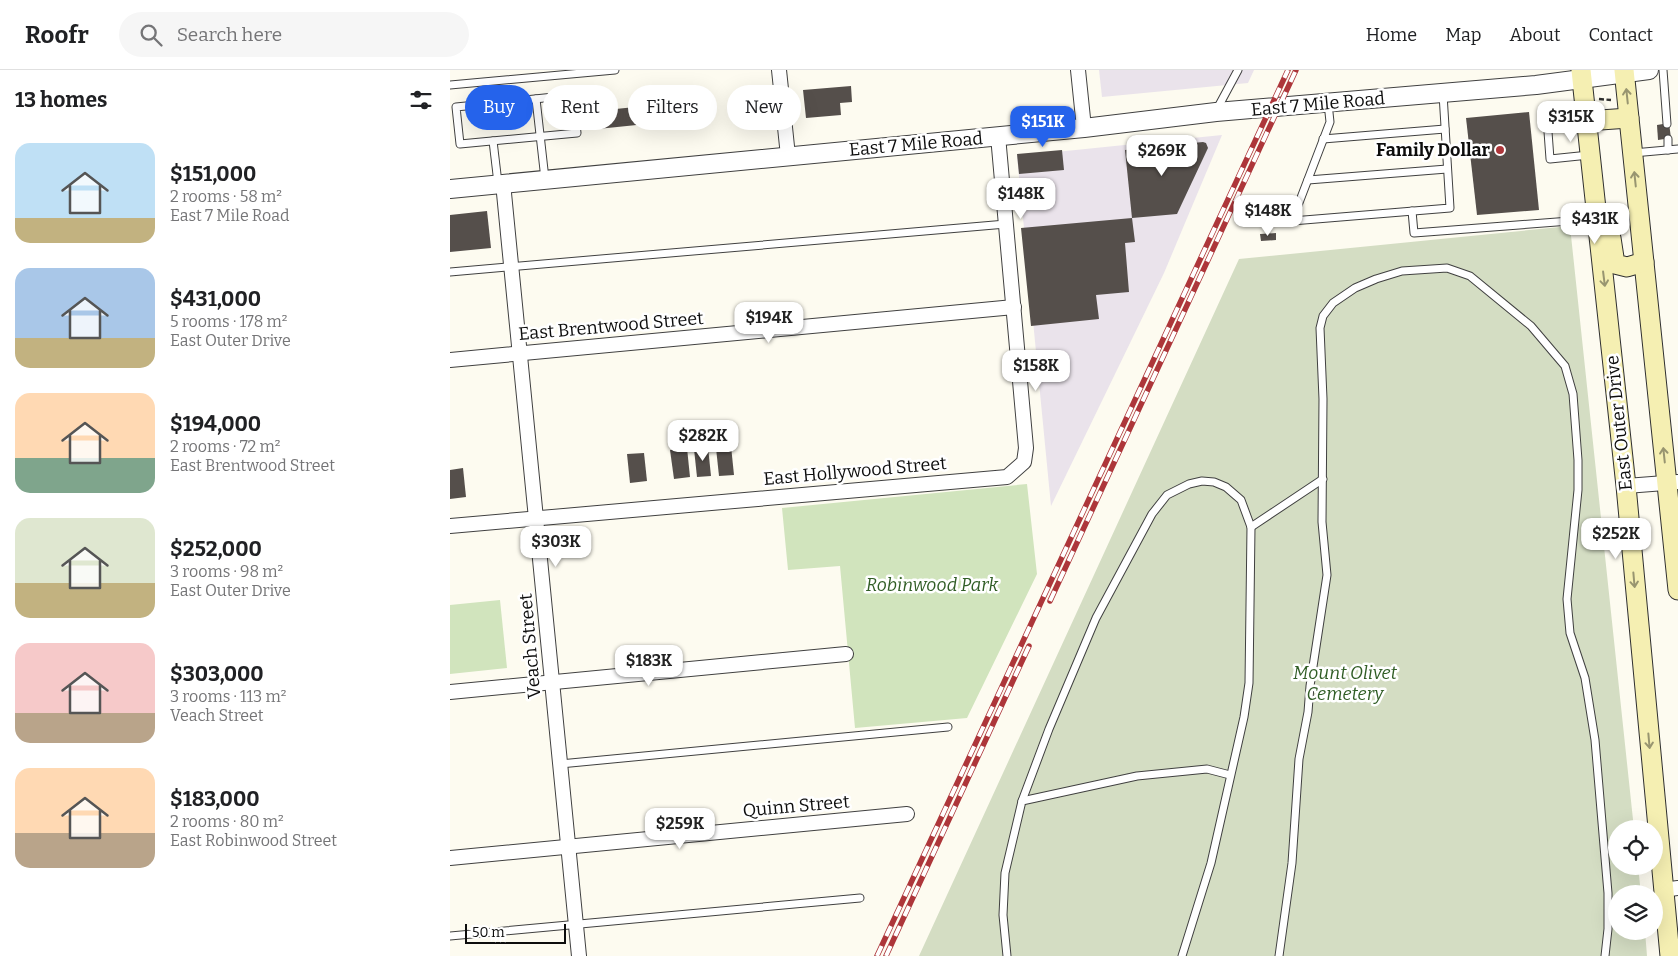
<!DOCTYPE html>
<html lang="en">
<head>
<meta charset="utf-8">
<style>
  :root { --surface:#fff; --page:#f6f6f6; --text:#202124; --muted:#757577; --line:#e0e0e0; --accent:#2563eb }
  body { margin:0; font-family:Bitter,serif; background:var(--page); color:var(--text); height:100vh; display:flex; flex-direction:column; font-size:19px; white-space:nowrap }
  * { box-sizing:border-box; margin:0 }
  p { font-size:16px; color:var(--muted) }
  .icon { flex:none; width:28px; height:28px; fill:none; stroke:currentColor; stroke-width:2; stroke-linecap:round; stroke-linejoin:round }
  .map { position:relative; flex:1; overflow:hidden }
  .side { display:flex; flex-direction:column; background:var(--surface); width:450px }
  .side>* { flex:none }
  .guide { position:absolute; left:15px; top:15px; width:475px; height:45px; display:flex; gap:10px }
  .tools { position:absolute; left:1158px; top:750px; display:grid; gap:10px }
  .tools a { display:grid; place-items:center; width:55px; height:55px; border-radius:50%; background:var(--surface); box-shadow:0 5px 20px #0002; font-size:25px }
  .scale { position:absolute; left:15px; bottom:12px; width:101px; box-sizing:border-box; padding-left:5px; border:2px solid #0d0d0d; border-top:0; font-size:14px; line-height:18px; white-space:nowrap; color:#0d0d0d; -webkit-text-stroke:4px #fff; paint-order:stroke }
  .price { position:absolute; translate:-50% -42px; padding:0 11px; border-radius:10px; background:#fff; color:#222; font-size:16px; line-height:32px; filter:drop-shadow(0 1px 2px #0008) }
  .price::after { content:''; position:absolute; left:50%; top:30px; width:15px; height:11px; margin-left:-8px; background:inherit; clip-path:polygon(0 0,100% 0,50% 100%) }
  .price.active { background:var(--accent); color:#fff }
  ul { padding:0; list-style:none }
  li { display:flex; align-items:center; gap:15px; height:125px; padding:0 15px }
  li span { display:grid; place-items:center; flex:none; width:140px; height:100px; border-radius:15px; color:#555 }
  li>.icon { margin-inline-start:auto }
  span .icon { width:60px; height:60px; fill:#fffc; stroke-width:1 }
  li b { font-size:21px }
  h2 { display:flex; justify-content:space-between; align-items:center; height:60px; padding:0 15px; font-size:21px }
  .pill { padding:0 18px; border-radius:22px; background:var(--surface); box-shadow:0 5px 20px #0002; font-size:18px; line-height:45px }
  .pill.active { background:var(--accent); color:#fff }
  header { display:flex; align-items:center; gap:30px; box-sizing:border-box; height:70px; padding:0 25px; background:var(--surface); border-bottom:1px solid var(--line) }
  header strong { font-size:24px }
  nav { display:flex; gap:28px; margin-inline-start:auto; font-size:18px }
  .search { width:350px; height:45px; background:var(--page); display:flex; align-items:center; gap:12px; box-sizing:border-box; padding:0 18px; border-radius:28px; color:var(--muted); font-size:19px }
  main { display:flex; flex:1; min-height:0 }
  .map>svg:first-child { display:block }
  .industrial { fill:#eae3eb }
  .green { fill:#d1e4bd }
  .cemetery { fill:#d4ddc3 }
  .building { fill:#554f4b }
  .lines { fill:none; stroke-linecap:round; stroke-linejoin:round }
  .service-casing { stroke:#404040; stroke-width:9 }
  .minor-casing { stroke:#404040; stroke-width:16 }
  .tertiary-casing { stroke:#404040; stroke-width:20 }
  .secondary-casing { stroke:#2f2f2f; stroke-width:21 }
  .path { stroke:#2f2f2f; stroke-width:2.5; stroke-dasharray:5 2.5; stroke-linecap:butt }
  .service { stroke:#fff; stroke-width:7 }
  .minor { stroke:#fff; stroke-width:14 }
  .tertiary { stroke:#fff; stroke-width:18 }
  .secondary { stroke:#f5efb2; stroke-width:19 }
  .rail-casing { stroke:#ad363a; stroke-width:5.5 }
  .rail { stroke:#fff; stroke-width:4; stroke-dasharray:11; stroke-linecap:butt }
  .oneway { stroke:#989570 }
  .poi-dot { fill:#ad363a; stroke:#fff; stroke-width:2 }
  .labels { text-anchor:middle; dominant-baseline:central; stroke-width:5; stroke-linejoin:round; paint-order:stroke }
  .street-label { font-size:18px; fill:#0d0d0d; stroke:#fff }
  .poi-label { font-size:18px; font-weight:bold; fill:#0d0d0d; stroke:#fff; text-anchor:end }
  .park-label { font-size:18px; font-style:italic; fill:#305d25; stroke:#fff }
</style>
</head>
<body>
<header>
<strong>Roofr</strong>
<div class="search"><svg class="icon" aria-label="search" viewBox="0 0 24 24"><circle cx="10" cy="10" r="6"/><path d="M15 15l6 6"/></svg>Search here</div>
<nav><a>Home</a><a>Map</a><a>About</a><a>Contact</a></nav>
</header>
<main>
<section class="side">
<h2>13 homes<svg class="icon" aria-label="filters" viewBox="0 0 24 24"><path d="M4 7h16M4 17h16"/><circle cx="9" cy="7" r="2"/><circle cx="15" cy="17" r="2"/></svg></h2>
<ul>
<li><span style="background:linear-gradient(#bfe0f5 75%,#c2b280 0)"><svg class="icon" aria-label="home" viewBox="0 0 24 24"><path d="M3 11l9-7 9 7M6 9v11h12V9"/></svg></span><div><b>$151,000</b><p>2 rooms · 58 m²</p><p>East 7 Mile Road</p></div></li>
<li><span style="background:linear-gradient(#a9c7e8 70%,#c2b280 0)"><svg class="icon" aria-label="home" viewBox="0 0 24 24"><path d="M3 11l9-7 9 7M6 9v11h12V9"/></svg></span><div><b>$431,000</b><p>5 rooms · 178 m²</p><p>East Outer Drive</p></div></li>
<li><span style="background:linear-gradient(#ffd9b3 65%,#7fa58c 0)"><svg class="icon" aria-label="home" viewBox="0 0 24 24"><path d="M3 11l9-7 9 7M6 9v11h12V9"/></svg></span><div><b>$194,000</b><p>2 rooms · 72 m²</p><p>East Brentwood Street</p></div></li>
<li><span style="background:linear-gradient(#dfe7d0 65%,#c2b280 0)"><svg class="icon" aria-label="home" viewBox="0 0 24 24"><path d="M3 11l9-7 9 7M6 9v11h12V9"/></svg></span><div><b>$252,000</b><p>3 rooms · 98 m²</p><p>East Outer Drive</p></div></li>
<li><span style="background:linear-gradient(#f6c9c9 70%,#b9a48a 0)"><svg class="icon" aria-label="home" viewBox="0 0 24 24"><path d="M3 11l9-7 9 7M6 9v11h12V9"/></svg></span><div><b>$303,000</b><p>3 rooms · 113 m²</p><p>Veach Street</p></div></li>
<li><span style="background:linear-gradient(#ffd9b3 65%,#b9a48a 0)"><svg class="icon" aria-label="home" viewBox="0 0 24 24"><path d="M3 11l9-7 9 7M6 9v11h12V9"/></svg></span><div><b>$183,000</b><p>2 rooms · 80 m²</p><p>East Robinwood Street</p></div></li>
</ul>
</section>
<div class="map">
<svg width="1228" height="886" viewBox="0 0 1228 886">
  <rect width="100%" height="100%" fill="#fdfbf0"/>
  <!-- industrial -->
  <g class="industrial">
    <path d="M649 0H804L798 13 652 27Z"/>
    <path d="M772 65 714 203 601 436 567 86Z"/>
  </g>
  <!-- green -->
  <g class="green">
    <path d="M577 414 587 504 517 648 405 658 390 496 338 500 332 438Z"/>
    <path d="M50 530 57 598 0 604V535Z"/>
  </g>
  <!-- cemetery -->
  <path class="cemetery" d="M1120 156 1184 759H1166V796H1188L1191 824H1166V861H1195L1197 886H469L789 189Z"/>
  <!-- building -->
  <g class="building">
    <path d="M401 16 402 32 390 33 391 45 356 48 353 20Z"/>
    <path d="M205 35 206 53 138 60 136 42Z"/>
    <path d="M1079 42 1089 140 1027 145 1016 48Z"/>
    <path d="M1219 53 1221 68 1208 70 1207 55Z"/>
    <path d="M753 72 756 73 758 78 727 144 682 148 675 80Z"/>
    <path d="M612 80 614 100 569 104 567 84Z"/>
    <path d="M37 141 41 178 0 182V145Z"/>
    <path d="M682 148 685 172 675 173 679 222 646 225 649 249 581 256 571 158Z"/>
    <path d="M826 163V170L811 171 810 164Z"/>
    <path d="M281 376 284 405 269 406 266 378Z"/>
    <path d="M258 377 261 406 247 407 244 379Z"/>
    <path d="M237 378 240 407 224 409 220 380Z"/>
    <path d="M194 383 197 411 180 413 177 384Z"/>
    <path d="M13 398 16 427 0 429V400Z"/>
  </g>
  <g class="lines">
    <!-- service casing -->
    <g class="service-casing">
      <g id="service">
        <path d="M1213 0 1217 54"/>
        <path d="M0 15 165 0"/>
        <path d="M123 25 127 63 10 74 6 37Z"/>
        <path d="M86 29 95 109"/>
        <path d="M878 33 880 52 842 151 1000 138 993 24"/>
        <path d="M767 39 788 0"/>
        <path d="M1097 48 1100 89 1139 85"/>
        <path d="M873 69 995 59"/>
        <path d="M1218 69V80"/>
        <path d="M43 71 48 113"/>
        <path d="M1183 83 1228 79"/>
        <path d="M858 110 997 99"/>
        <path d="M962 141 964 163 1146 149"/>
        <path d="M0 202 556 154"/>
        <path d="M801 457 873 409"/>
        <path d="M110 694 498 657"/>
        <path d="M572 731 599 659 646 548 702 444 717 425 739 414 752 411 764 412 776 417 791 430 801 457 799 613 794 647 761 793 732 886"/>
        <path d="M0 866 410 828"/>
        <path d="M557 886 553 845 555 803 572 731 687 706 757 699 780 705"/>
        <path d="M829 886 842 793 849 689 858 642 860 616 877 505 872 452 873 329 870 258 873 246 883 233 905 218 926 209 952 201 997 198 1020 206 1081 256 1115 296 1123 324 1128 390V420L1117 529 1120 563 1135 608 1145 670 1158 823V859L1155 886"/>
      </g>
    </g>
    <!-- minor casing -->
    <g class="minor-casing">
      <g id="minor">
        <path d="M329 0 338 86"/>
        <path d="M628 0 634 58"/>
        <path d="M53 113 129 886"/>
        <path d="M0 290 564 237"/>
        <path d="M1176 416 1228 412"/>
        <path d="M0 456 557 407 574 392 576 378 548 66"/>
        <path d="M0 622 396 584"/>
        <path d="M0 788 457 744"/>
        <path d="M1213 820 1228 818"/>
      </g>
    </g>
    <!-- tertiary casing -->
    <g class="tertiary-casing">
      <path id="tertiary" d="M0 119 634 58 766 42 1086 15 1199 0"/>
    </g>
    <!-- secondary casing -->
    <g class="secondary-casing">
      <g id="secondary">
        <path d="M1131 0 1176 416 1220 886"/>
        <path d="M1174 0 1228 520"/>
        <path d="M1136 51 1179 48"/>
        <path d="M1161 168 1165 194 1177 197 1194 192"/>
      </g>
    </g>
    <!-- path -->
    <path class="path" d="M1149 29 1161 30"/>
    <!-- service -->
    <use href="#service" class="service"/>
    <!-- minor -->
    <use href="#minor" class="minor"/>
    <!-- tertiary -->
    <use href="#tertiary" class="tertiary"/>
    <!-- secondary -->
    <use href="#secondary" class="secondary"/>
    <!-- rail casing -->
    <g class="rail-casing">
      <g id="rail">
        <path d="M600 531 846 0"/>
        <path d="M427 886 838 0"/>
        <path d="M436 886 579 576"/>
      </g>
    </g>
    <!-- rail -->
    <use href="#rail" class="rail"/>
  </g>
  <!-- one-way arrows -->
  <defs><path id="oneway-shaft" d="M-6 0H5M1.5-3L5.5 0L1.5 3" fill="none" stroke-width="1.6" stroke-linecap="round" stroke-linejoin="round" transform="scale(1.25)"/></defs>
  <g class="oneway">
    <use href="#oneway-shaft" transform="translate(1177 26) rotate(-96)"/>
    <use href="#oneway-shaft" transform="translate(1185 109) rotate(-96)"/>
    <use href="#oneway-shaft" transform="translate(1154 209) rotate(83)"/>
    <use href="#oneway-shaft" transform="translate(1214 385) rotate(-96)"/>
    <use href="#oneway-shaft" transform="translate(1184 510) rotate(85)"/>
    <use href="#oneway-shaft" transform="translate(1199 671) rotate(85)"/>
  </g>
  <!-- markers -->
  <circle class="poi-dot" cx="1050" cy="80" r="5"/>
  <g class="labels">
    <!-- street labels -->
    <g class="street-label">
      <text transform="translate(868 34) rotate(-5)">East 7 Mile Road</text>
      <text transform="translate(466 74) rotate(-5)">East 7 Mile Road</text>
      <text transform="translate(161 256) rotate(-5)">East Brentwood Street</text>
      <text transform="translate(1169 353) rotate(-96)">East Outer Drive</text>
      <text transform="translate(405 401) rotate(-5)">East Hollywood Street</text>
      <text transform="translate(80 576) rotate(-95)">Veach Street</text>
      <text transform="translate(346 736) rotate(-5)">Quinn Street</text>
    </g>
    <!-- poi labels -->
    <g class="poi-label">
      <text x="1040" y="80">Family Dollar</text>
    </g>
    <!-- park labels -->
    <g class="park-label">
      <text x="482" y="515">Robinwood Park</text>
      <text x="895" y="603">Mount Olivet<tspan x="895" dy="21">Cemetery</tspan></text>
    </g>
  </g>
</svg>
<div class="tools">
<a><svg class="icon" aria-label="locate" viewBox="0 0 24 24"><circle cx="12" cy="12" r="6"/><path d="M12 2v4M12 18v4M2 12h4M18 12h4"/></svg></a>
<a><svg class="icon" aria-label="layers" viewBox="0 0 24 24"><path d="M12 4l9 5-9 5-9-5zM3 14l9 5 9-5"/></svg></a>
</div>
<div class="scale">50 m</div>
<b class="price" style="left:1121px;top:73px">$315K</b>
<b class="price active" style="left:593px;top:78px">$151K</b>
<b class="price" style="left:712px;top:107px">$269K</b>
<b class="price" style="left:571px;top:150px">$148K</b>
<b class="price" style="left:818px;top:167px">$148K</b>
<b class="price" style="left:1145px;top:175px">$431K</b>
<b class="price" style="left:319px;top:274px">$194K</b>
<b class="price" style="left:586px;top:322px">$158K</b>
<b class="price" style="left:253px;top:392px">$282K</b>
<b class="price" style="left:1166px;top:490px">$252K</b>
<b class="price" style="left:106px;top:498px">$303K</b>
<b class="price" style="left:199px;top:617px">$183K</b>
<b class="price" style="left:230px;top:780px">$259K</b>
<div class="guide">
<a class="pill active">Buy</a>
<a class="pill">Rent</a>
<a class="pill">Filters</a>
<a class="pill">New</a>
</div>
</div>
</main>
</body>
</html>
